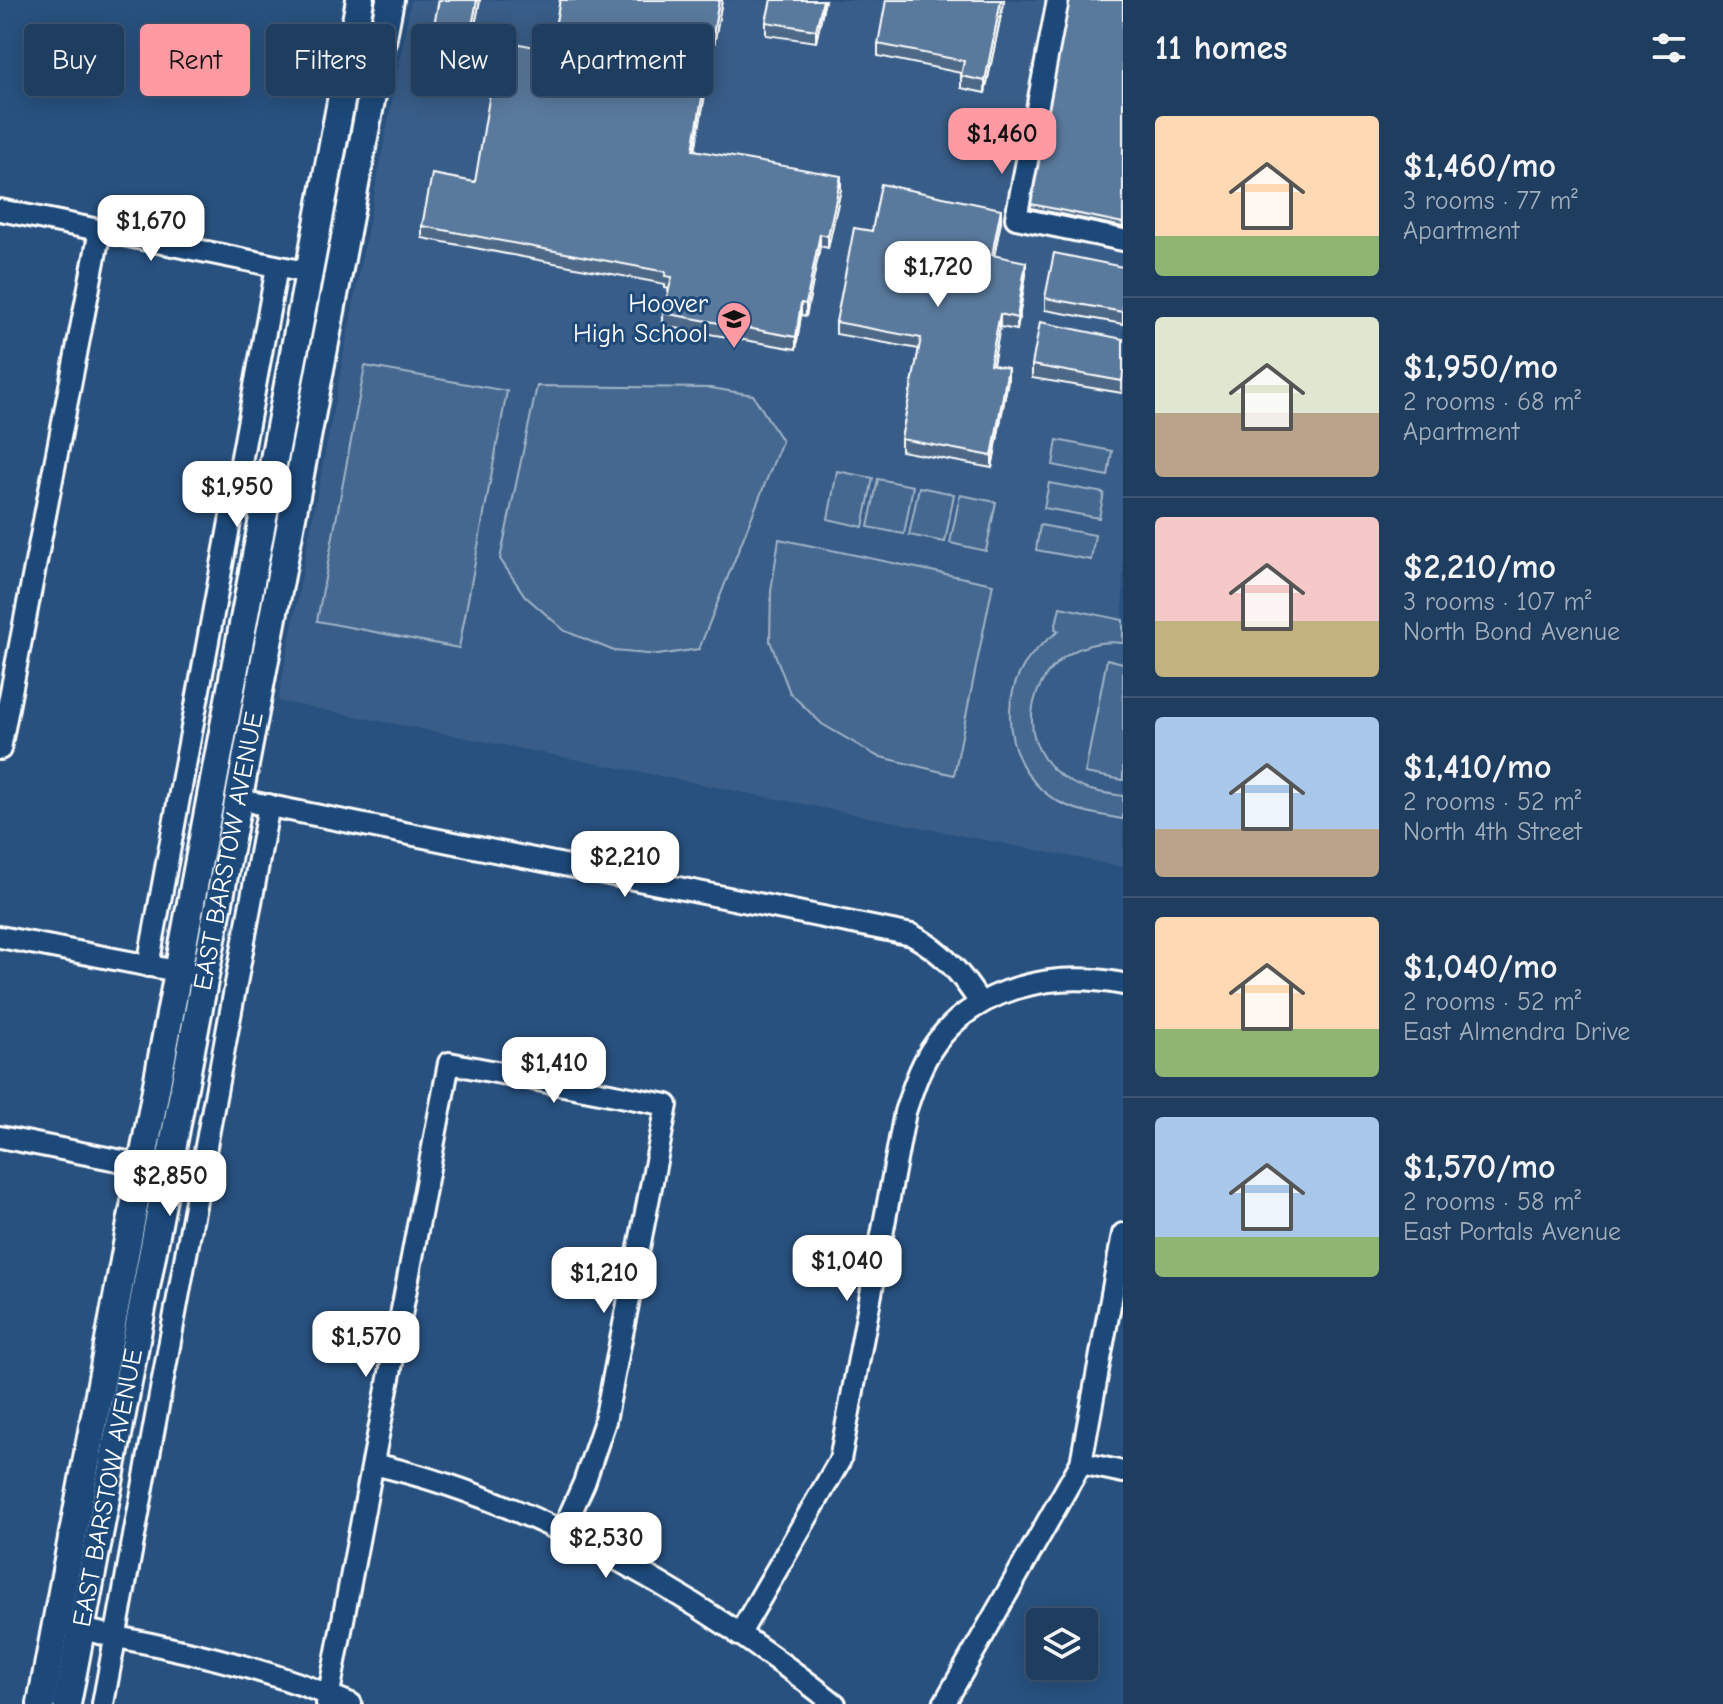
<!DOCTYPE html>
<html lang="en">
<head>
<meta charset="utf-8">
<style>
  :root { --surface:#1e3d5f; --page:#2b4868; --text:#f1f3f6; --muted:#a1aebd; --line:#3c5674; --accent:#ff9aa2 }
  body { margin:0; font-family:"Comic Neue",sans-serif; background:var(--page); color:var(--text); height:100vh; display:flex; flex-direction:column; font-size:30px; white-space:nowrap }
  * { box-sizing:border-box; margin:0 }
  p { font-size:26px; color:var(--muted) }
  .icon { flex:none; width:44px; height:44px; fill:none; stroke:currentColor; stroke-width:2; stroke-linecap:round; stroke-linejoin:round }
  .map { position:relative; flex:1; overflow:hidden }
  .drawer { display:flex; flex-direction:column; background:var(--surface); width:600px }
  .drawer>* { flex:none }
  .banner { position:absolute; left:24px; top:24px; width:760px; height:72px; display:flex; gap:16px }
  .buttons { position:absolute; left:1026px; top:1608px; display:grid; gap:16px }
  .buttons a { display:grid; place-items:center; width:72px; height:72px; border-radius:8px; background:var(--surface); box-shadow:0 4px 20px #0003,0 0 0 2px var(--line); font-size:40px }
  .price { position:absolute; translate:-50% -68px; padding:0 18px; border-radius:16px; background:#fff; color:#222; font-size:26px; line-height:52px; filter:drop-shadow(0 2px 4px #0008) }
  .price::after { content:''; position:absolute; left:50%; top:48px; width:24px; height:18px; margin-left:-12px; background:inherit; clip-path:polygon(0 0,100% 0,50% 100%) }
  .price.current { background:var(--accent); color:#111 }
  ul { padding:0; list-style:none }
  li { display:flex; align-items:center; gap:24px; height:200px; padding:0 32px }
  li+li { border-top:2px solid var(--line) }
  li span { display:grid; place-items:center; flex:none; width:224px; height:160px; border-radius:8px; color:#555 }
  li>.icon { margin-inline-start:auto }
  span .icon { width:96px; height:96px; fill:#fffc; stroke-width:1 }
  li b { font-size:34px }
  h2 { display:flex; justify-content:space-between; align-items:center; height:96px; padding:0 32px; font-size:34px }
  .pill { padding:0 28px; border-radius:8px; background:var(--surface); box-shadow:0 4px 20px #0003,0 0 0 2px var(--line); font-size:28px; line-height:72px }
  .pill.current { background:var(--accent); color:#111 }
  main { display:flex; flex:1; min-height:0 }
  .map>svg:first-child { display:block }
  .built { fill:#375d88 }
  .green { fill:#446890; stroke:#a2b4c8; stroke-width:2 }
  .lines { fill:none; stroke-linecap:round; stroke-linejoin:round }
  .minor-casing { stroke:#fff; stroke-width:26 }
  .major-casing { stroke:#fff; stroke-width:32 }
  .minor { stroke:#1f4a7a; stroke-width:20 }
  .major { stroke:#1f4a7a; stroke-width:26 }
  .wall { fill:#4d6987; stroke:#fff; stroke-width:2 }
  .shaded-wall { fill:#3f556e; stroke:#fff; stroke-width:2 }
  .building { fill:#5a7a9d; stroke:#fff; stroke-width:2 }
  .labels { text-anchor:middle; dominant-baseline:central; stroke-width:6; stroke-linejoin:round; paint-order:stroke }
  .poi-label { font-size:26px; fill:#fff; stroke:#1f4a7a; text-anchor:end }
  .street-label { font-size:26px; fill:#fff; stroke:#1f4a7a }
</style>
</head>
<body>
<main>
<div class="map">
<svg width="1123" height="1704" viewBox="0 0 1123 1704">
  <rect width="100%" height="100%" fill="#28517f"/>
  <filter id="ink" filterUnits="userSpaceOnUse"><feTurbulence type="fractalNoise" baseFrequency=".0125" numOctaves="2"/><feDisplacementMap in="SourceGraphic" scale="16" xChannelSelector="R" yChannelSelector="G"/><feConvolveMatrix kernelMatrix="1 2 1 2 8 2 1 2 1" color-interpolation-filters="sRGB"/></filter>
  <g filter="url(#ink)">
    <!-- built -->
    <path class="built" d="M411 0H1123V867L278 701Z"/>
    <!-- green -->
    <g class="green">
      <path d="M365 366 507 391 459 648 317 621Z"/>
      <path d="M537 386 711 388 753 395 782 441 699 649 658 655 614 651 565 631 525 596 500 559Z"/>
      <path d="M1057 440 1112 451 1108 476 1053 465Z"/>
      <path d="M837 471 873 478 863 527 828 519Z"/>
      <path d="M878 479 913 486 904 534 868 527Z"/>
      <path d="M1049 483 1104 493 1099 518 1044 508Z"/>
      <path d="M919 487 954 494 945 542 909 535Z"/>
      <path d="M960 495 996 502 986 551 950 543Z"/>
      <path d="M1040 525 1095 535 1091 560 1036 550Z"/>
      <path d="M779 539 993 584 954 775 877 756 822 724 790 693 770 641 771 591Z"/>
      <path d="M1060 607 1123 620V643C1040 632 996 738 1069 781 1085 791 1105 793 1123 796V819C1101 815 1077 812 1057 801 1011 774 996 711 1024 665 1033 651 1046 640 1059 631L1055 629Z"/>
      <path d="M1107 659 1123 663V780L1085 773Z"/>
    </g>
    <g class="lines">
      <!-- minor casing -->
      <g class="minor-casing">
        <g id="minor">
          <path d="M1058 0 1016 218 1123 240"/>
          <path d="M0 210 310 273"/>
          <path d="M0 749 100 230"/>
          <path d="M255 803 912 935C943 952 961 973 980 1003"/>
          <path d="M0 937 192 974"/>
          <path d="M148 966 277 267"/>
          <path d="M0 1137 153 1167"/>
          <path d="M1081 1463 1123 1472"/>
          <path d="M373 1464C535 1500 705 1601 835 1704"/>
          <path d="M68 1625C101 1635 135 1640 169 1648 231 1661 293 1679 351 1704"/>
          <path d="M739 1635 840 1460 905 1112C912 1091 919 1069 931 1050 972 987 1054 970 1123 984"/>
          <path d="M103 1704 269 805"/>
          <path d="M327 1704 449 1063 667 1105 605 1421 584 1483 562 1532"/>
          <path d="M944 1704 1081 1463 1123 1234"/>
        </g>
      </g>
      <!-- major casing -->
      <g class="major-casing">
        <g id="major">
          <path d="M41 1704 360 0"/>
          <path id="s1" d="M67 1704 390 0"/>
        </g>
      </g>
      <!-- minor -->
      <use href="#minor" class="minor"/>
      <!-- major -->
      <use href="#major" class="major"/>
    </g>
    <!-- wall -->
    <g class="wall">
      <path d="M439 0H480L466 70 429 63V50Z"/>
      <path d="M560 0H722L695 150 841 189 828 248 820 246 806 316 801 315 796 349 663 326V313L669 289 665 288V284L422 238V226L475 182 551 50Z"/>
      <path d="M771 0H825L816 42 766 35V22Z"/>
      <path d="M1004 0 985 93 961 88V73L878 56V44Z"/>
      <path d="M1123 0V227L1031 208V204Z"/>
      <path d="M1001 221 994 256 1026 274 1017 330 1000 327 993 365 1008 380 992 468 901 451V439L919 349 836 334V322L872 231Z"/>
      <path d="M1123 267V324L1045 310V298Z"/>
      <path d="M1123 339 1122 393 1032 378V365Z"/>
    </g>
    <!-- shaded-wall -->
    <g class="shaded-wall">
      <path d="M477 0H480L466 70V57Z"/>
      <path d="M719 0H722L693 162V150Z"/>
      <path d="M823 0H825L816 42V30Z"/>
      <path d="M1001 0H1004L985 93V81Z"/>
      <path d="M841 176V189L828 248V236Z"/>
      <path d="M1001 209V221L992 267V255Z"/>
      <path d="M820 234V246L806 316V304Z"/>
      <path d="M1026 262V274L1017 330V318Z"/>
      <path d="M801 303V315L796 349V337Z"/>
      <path d="M1000 314V327L990 377V364Z"/>
      <path d="M1008 368V380L992 468V456Z"/>
    </g>
    <!-- building -->
    <g class="building">
      <path d="M439 0H477L466 57 429 50Z"/>
      <path d="M560 0H719L693 150 841 176 828 236 820 234 806 304 801 303 796 337 663 313 672 277 665 276 666 272 422 226 432 174 475 182 499 40 551 50Z"/>
      <path d="M771 0H823L816 30 766 22Z"/>
      <path d="M886 0H1001L985 81 961 76 964 61 878 44Z"/>
      <path d="M1070 0H1123V223L1031 204Z"/>
      <path d="M881 184 1001 209 992 255 1026 262 1017 318 1000 314 990 364 1008 368 992 456 901 439 921 338 836 322 854 228 872 231Z"/>
      <path d="M1054 253 1123 267V312L1045 298Z"/>
      <path d="M1040 322 1123 339V371L1122 381 1032 365Z"/>
    </g>
  </g>
  <!-- icons -->
  <defs>
    <g id="school-pin" transform="scale(1.8)"><path d="M0 17L-7.5 6A9.5 9.5 0 1 1 7.5 6Z" fill="#ff9aa2" stroke="#1f4a7a"/><path d="M0-5L7-2L0 1L-7-2ZM-4 1L0 2.5L4 1V4Q0 6-4 4Z" fill="#111"/></g>
  </defs>
  <g fill-rule="evenodd">
    <use href="#school-pin" x="734" y="319"/>
  </g>
  <g class="labels">
    <!-- poi labels -->
    <g class="poi-label">
      <text x="708" y="304">Hoover<tspan x="708" dy="30">High School</tspan></text>
    </g>
    <!-- street labels -->
    <g class="street-label">
      <text stroke="none"><textPath href="#s1" startOffset="868">EAST BARSTOW AVENUE</textPath></text>
      <text stroke="none"><textPath href="#s1" startOffset="220">EAST BARSTOW AVENUE</textPath></text>
    </g>
  </g>
</svg>
<div class="buttons">
<a><svg class="icon" aria-label="layers" viewBox="0 0 24 24"><path d="M12 4l9 5-9 5-9-5zM3 14l9 5 9-5"/></svg></a>
</div>
<b class="price current" style="left:1002px;top:176px">$1,460</b>
<b class="price" style="left:151px;top:263px">$1,670</b>
<b class="price" style="left:938px;top:309px">$1,720</b>
<b class="price" style="left:237px;top:529px">$1,950</b>
<b class="price" style="left:625px;top:899px">$2,210</b>
<b class="price" style="left:554px;top:1105px">$1,410</b>
<b class="price" style="left:170px;top:1218px">$2,850</b>
<b class="price" style="left:847px;top:1303px">$1,040</b>
<b class="price" style="left:604px;top:1315px">$1,210</b>
<b class="price" style="left:366px;top:1379px">$1,570</b>
<b class="price" style="left:606px;top:1580px">$2,530</b>
<div class="banner">
<a class="pill">Buy</a>
<a class="pill current">Rent</a>
<a class="pill">Filters</a>
<a class="pill">New</a>
<a class="pill">Apartment</a>
</div>
</div>
<section class="drawer">
<h2>11 homes<svg class="icon" aria-label="filters" viewBox="0 0 24 24"><path d="M4 7h16M4 17h16"/><circle cx="9" cy="7" r="2"/><circle cx="15" cy="17" r="2"/></svg></h2>
<ul>
<li><span style="background:linear-gradient(#ffd9b3 75%,#8fb573 0)"><svg class="icon" aria-label="home" viewBox="0 0 24 24"><path d="M3 11l9-7 9 7M6 9v11h12V9"/></svg></span><div><b>$1,460/mo</b><p>3 rooms · 77 m²</p><p>Apartment</p></div></li>
<li><span style="background:linear-gradient(#dfe7d0 60%,#b9a48a 0)"><svg class="icon" aria-label="home" viewBox="0 0 24 24"><path d="M3 11l9-7 9 7M6 9v11h12V9"/></svg></span><div><b>$1,950/mo</b><p>2 rooms · 68 m²</p><p>Apartment</p></div></li>
<li><span style="background:linear-gradient(#f6c9c9 65%,#c2b280 0)"><svg class="icon" aria-label="home" viewBox="0 0 24 24"><path d="M3 11l9-7 9 7M6 9v11h12V9"/></svg></span><div><b>$2,210/mo</b><p>3 rooms · 107 m²</p><p>North Bond Avenue</p></div></li>
<li><span style="background:linear-gradient(#a9c7e8 70%,#b9a48a 0)"><svg class="icon" aria-label="home" viewBox="0 0 24 24"><path d="M3 11l9-7 9 7M6 9v11h12V9"/></svg></span><div><b>$1,410/mo</b><p>2 rooms · 52 m²</p><p>North 4th Street</p></div></li>
<li><span style="background:linear-gradient(#ffd9b3 70%,#8fb573 0)"><svg class="icon" aria-label="home" viewBox="0 0 24 24"><path d="M3 11l9-7 9 7M6 9v11h12V9"/></svg></span><div><b>$1,040/mo</b><p>2 rooms · 52 m²</p><p>East Almendra Drive</p></div></li>
<li><span style="background:linear-gradient(#a9c7e8 75%,#8fb573 0)"><svg class="icon" aria-label="home" viewBox="0 0 24 24"><path d="M3 11l9-7 9 7M6 9v11h12V9"/></svg></span><div><b>$1,570/mo</b><p>2 rooms · 58 m²</p><p>East Portals Avenue</p></div></li>
</ul>
</section>
</main>
</body>
</html>
